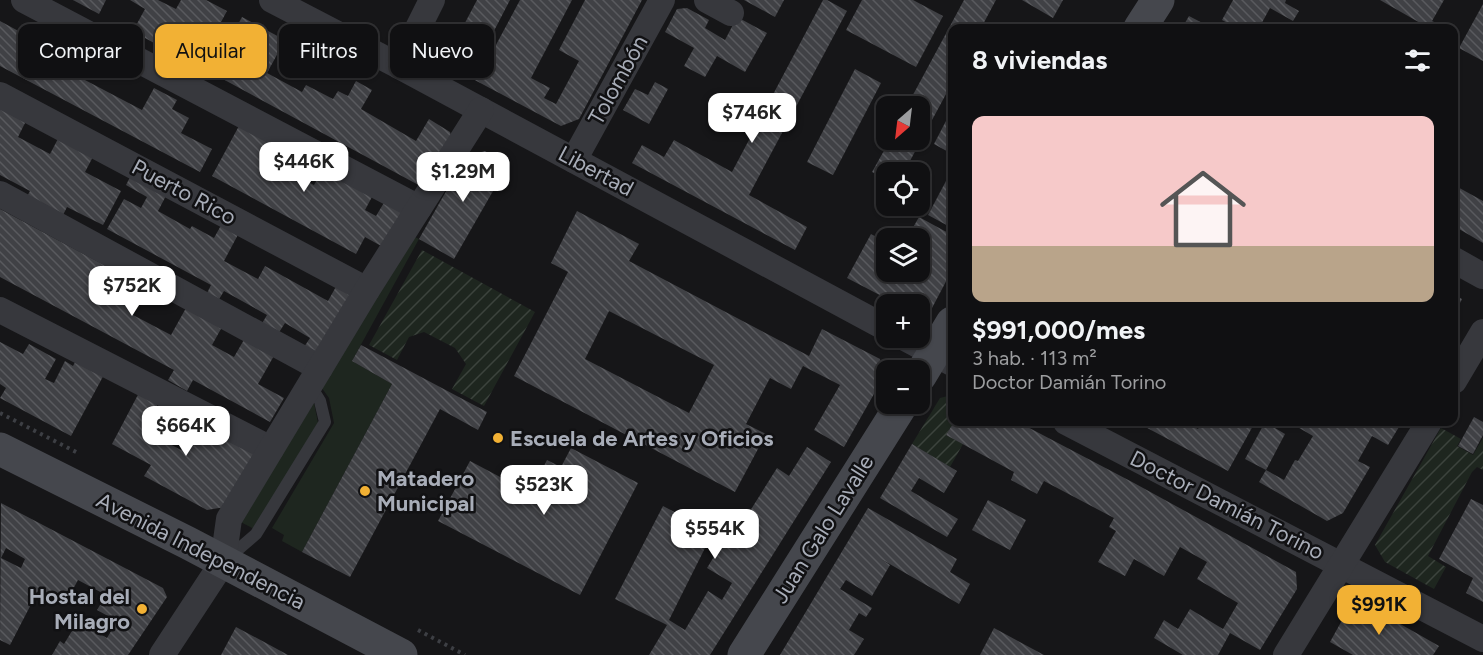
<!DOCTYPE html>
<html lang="es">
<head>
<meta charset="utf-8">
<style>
  :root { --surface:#101012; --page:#1e1e20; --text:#f1f3f6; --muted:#9c9d9f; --line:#303032; --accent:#f2b134 }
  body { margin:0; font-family:Figtree,sans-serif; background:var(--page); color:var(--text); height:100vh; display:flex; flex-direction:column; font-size:22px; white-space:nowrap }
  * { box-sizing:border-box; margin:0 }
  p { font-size:20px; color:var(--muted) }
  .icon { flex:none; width:33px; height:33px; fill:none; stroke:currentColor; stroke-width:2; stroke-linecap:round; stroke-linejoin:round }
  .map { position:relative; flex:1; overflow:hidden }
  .details { position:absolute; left:948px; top:24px; width:510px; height:402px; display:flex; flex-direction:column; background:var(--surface); border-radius:12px; box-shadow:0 2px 4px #0004,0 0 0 2px var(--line) }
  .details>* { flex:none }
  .hud { position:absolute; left:18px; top:24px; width:570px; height:54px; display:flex; gap:12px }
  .needle { width:39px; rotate:208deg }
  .fabs { position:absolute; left:876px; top:96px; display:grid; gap:12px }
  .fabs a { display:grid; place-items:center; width:54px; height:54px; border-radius:12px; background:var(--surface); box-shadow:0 2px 4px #0004,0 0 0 2px var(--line); font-size:30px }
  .price { position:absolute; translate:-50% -51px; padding:0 14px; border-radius:12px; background:#fff; color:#222; font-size:20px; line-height:39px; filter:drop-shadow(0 2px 3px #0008) }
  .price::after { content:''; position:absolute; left:50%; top:36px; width:18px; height:14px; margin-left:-9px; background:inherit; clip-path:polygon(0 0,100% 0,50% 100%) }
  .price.on { background:var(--accent); color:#111 }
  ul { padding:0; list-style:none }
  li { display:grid; align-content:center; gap:12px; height:318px; padding:0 24px }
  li+li { border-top:2px solid var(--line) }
  li span { display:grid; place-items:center; height:186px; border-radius:12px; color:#555 }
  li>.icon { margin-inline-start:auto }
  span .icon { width:108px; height:108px; fill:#fffc; stroke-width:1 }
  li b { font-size:26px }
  h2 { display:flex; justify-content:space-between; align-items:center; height:72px; padding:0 24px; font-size:26px }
  .pill { padding:0 21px; border-radius:12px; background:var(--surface); box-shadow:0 2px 4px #0004,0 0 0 2px var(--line); font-size:21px; line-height:54px }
  .pill.on { background:var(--accent); color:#111 }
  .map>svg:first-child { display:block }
  .grass { fill:#1e261f }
  .garden { fill:url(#garden-furrows) }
  .building { fill:url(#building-back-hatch); fill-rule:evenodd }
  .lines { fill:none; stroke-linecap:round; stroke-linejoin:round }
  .path { stroke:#3d3f44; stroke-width:4; stroke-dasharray:3 4.5; stroke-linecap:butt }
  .lane { stroke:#37383d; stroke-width:12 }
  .street { stroke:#37383d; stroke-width:26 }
  .secondary { stroke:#45474d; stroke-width:33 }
  .poi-dot { fill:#f2b134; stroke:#111113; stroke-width:2 }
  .labels { text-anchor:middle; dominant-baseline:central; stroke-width:5; stroke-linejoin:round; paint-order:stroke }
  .street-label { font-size:22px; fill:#a8adb8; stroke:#111113 }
  .poi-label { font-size:22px; font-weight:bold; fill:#a8adb8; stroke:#111113; text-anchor:start }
</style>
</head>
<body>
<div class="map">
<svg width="1483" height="655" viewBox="0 0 1483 655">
  <defs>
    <pattern id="garden-furrows" width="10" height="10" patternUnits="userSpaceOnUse" patternTransform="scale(1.5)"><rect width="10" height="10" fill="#1e261f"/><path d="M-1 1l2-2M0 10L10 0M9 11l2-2" fill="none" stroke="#3c433d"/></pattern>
    <pattern id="building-back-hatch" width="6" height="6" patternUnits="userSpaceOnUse" patternTransform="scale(1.5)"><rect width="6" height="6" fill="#404145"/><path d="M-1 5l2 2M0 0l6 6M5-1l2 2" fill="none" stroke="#595a5e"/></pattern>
  </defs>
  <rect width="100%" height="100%" fill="#161618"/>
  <!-- grass -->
  <g class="grass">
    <path d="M409 234 419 239 352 361 392 384 302 552 282 541 284 535 272 528 334 423 329 398 319 384Z"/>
    <path d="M307 394 314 403 318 423 254 529 233 518Z"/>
  </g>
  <!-- garden -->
  <g class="garden">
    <path d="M422 250 535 312 484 406 452 389 466 364 455 348 424 332 409 337 397 360 369 345Z"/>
    <path d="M952 395 954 422 946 435 963 444 950 467 912 444 940 398Z"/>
    <path d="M1441 428 1461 439 1457 446 1473 455 1483 438V470L1477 467 1472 472 1428 556 1446 567 1434 589 1385 562 1375 545Z"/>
  </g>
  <!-- building -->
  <g class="building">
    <path d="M73 0H106L99 14Z"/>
    <path d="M130 0H158L176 9 181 0H206L227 11 215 33 229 41 242 17 285 40 267 73 302 92 306 85 333 99 338 91 348 96 356 81 372 90 361 109 416 141 429 119 450 132 453 142 424 188 173 52 185 31 177 26 165 49 145 38 138 50 126 44 145 9Z"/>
    <path d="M477 0H510L483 52 490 56 520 0H572L531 78 550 88 544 98 556 104 579 61 559 50 585 0H642L579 119 561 126 452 68 445 46 451 34 457 38Z"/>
    <path d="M744 0H784L775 17Z"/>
    <path d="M823 0H827L847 11 749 195 807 227 795 250 632 163 642 145 664 157 674 140 732 172Z"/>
    <path d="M862 0H913L943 16 916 67 846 30Z"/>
    <path d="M964 0H996L981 28H952V83L904 172H886V180L872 172 890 140H920V106H907Z"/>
    <path d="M1022 0H1063L1053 18Z"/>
    <path d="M1233 0H1286L1285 3 1299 11 1293 21 1270 8 1259 28H1237L1222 20Z"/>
    <path d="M1380 0H1444L1432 21 1446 28H1429Z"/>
    <path d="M1483 4V61L1459 48Z"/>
    <path d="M687 8 709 20 705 28 725 40 737 17 767 33 745 72 717 56 705 77 684 66 694 48 665 32 677 9Z"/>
    <path d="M1189 16 1212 28H1182Z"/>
    <path d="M0 21 70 59 64 69 142 110 154 88 177 100 172 109 189 118 181 133 212 149 200 172 0 66Z"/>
    <path d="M855 69 881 83 833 175 807 162Z"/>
    <path d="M655 82 668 89 649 124 623 110 635 89 648 95Z"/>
    <path d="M0 102 28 117 18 137 50 154 60 135 95 153 85 172 121 191 103 225 67 207 61 219 25 200 30 191 0 175Z"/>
    <path d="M948 117 952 120V154L934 144Z"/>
    <path d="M240 124 291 152 282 168 314 185 323 168 373 195 365 210 376 216 385 201 403 211 383 247 365 237 356 254 212 176Z"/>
    <path d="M485 151 508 165 454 259 419 239 466 156Z"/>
    <path d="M132 173 168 192 158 211 190 229 192 226 214 238 224 220 241 229 224 261 258 279 265 266 328 301 338 283 353 292 317 354 304 347 310 338 285 323 278 334 261 325 267 315 224 291 218 301 206 295 211 285 107 229 124 199 141 208 147 197 126 185Z"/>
    <path d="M946 181 952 185V228L928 215Z"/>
    <path d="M1454 185 1483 201V243L1454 226Z"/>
    <path d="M0 209 147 288 133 315 171 335 186 308 222 327 212 345 234 357 245 338 275 354 258 384 284 398 270 422 193 380 187 391 168 380 174 370 0 277Z"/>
    <path d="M577 211 639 244 629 261 809 356 822 329 880 359 883 378 844 447 814 430 840 385 803 366 791 389 770 378 746 424 766 434 735 492 514 376 568 272 551 263ZM609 311 714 365 689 413 585 359Z"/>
    <path d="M919 217 952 235V270L931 310 920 313V304H897L847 278 871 234 886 243V272H890L911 282 916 272H920L922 262 920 261V238H907Z"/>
    <path d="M1454 294 1462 299 1454 315Z"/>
    <path d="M0 342 23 354 29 344 56 359 45 379 54 383 65 361 73 366 78 356 106 371 71 436 0 398 6 388 0 384Z"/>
    <path d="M361 345 487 412 478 430 440 409 350 577 302 552 392 384 352 361Z"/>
    <path d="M141 389 160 400 144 430 181 450 188 438 184 436 188 428 177 422 182 412 255 452 225 507 207 510 144 476 151 465 112 444Z"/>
    <path d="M1474 417 1483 422V435L1473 454 1458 446Z"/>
    <path d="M954 422H1018L1134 483 1296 572 1297 589 1260 650 1230 633 1218 655H1183L1154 638 1164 620 1178 629 1190 609 1223 629 1238 603 1197 579 1207 562 1180 547 1164 576 1134 559 1125 576 1098 562 1116 531 1109 527 1114 518 1044 481 1037 494 1011 480 1014 472 946 435Z"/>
    <path d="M1136 422H1197L1194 427 1198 429 1202 422H1248L1254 424 1228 471Z"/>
    <path d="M1265 422 1285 434 1266 470 1245 459Z"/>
    <path d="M1296 422H1402L1388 445 1372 436 1358 461 1370 467 1343 513 1327 521 1259 482 1266 470 1284 480 1295 460 1298 461 1313 436 1294 425Z"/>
    <path d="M912 444 957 471 944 493 919 478 911 491 958 519 947 537 880 498Z"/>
    <path d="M807 447 831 462 710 655H649L667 625 615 599 663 506 713 532 669 620 685 630 708 591 722 600 732 583 707 568 732 527 738 530 777 468 789 476Z"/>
    <path d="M571 448 638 483 580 595 438 521 470 461 530 493 547 460 561 467Z"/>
    <path d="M1471 499 1483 505V602L1466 593 1473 578 1439 559Z"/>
    <path d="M988 500 1026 520 1010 550 972 530Z"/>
    <path d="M1 503 163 588 167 597 128 655H52L60 641 64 644 78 621 107 638 117 621 97 610 106 595 78 580 65 604 39 589 10 645 0 640ZM6 548 25 559 21 568 1 558Z"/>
    <path d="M868 508 957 559 950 572 970 584 959 604 881 559 890 565 872 596 846 580 840 589 872 608 866 617 859 613 849 630 864 639 854 655H780Z"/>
    <path d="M1367 605 1439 646 1433 655H1353L1330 642 1346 613Z"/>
    <path d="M236 627 266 643 288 655H221Z"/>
    <path d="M994 628 1044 655H980Z"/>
  </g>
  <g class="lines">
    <!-- path -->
    <g class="path">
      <path d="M0 413 78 453"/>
      <path d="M418 630 465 655"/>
    </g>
    <!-- lane -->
    <path class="lane" d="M227 559 256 534 325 422 320 401 310 385"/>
    <!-- street -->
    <g class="street">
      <path d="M24 0 419 208"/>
      <path d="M272 0 399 66 886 328"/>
      <path d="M707 0 731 13"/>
      <path d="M399 66 432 0"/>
      <path d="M0 95 367 290"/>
      <path d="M574 160 662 0"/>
      <path d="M0 194 320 368"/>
      <path d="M1454 260 1483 276"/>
      <path d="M0 310 271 449"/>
      <path d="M905 338 952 363"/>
      <path d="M1454 381 1483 332"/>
      <path d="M1066 422 1483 639"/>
      <path d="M162 655 223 562 229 519 367 290 481 110"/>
      <path d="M1286 655 1429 422"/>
    </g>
    <!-- secondary -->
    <g class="secondary">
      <path d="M1140 28 1158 0"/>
      <path d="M920 376 952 323"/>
      <path d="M0 449 188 543 401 655"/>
      <path d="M744 655 902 404"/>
    </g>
  </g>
  <!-- markers -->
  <g class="poi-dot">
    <circle cx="498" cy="438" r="6"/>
    <circle cx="365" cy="491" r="6"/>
    <circle cx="142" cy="609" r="6"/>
  </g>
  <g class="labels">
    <!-- street labels -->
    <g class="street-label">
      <text transform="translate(618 80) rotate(-61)">Tolombón</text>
      <text transform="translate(596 171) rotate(28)">Libertad</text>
      <text transform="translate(184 192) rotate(28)">Puerto Rico</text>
      <text transform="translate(1227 505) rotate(27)">Doctor Damián Torino</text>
      <text transform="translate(823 529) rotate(-58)">Juan Galo Lavalle</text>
      <text transform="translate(201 551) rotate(27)">Avenida Independencia</text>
    </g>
    <!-- poi labels -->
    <g class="poi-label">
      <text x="510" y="438">Escuela de Artes y Oficios</text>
      <text x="377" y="478">Matadero<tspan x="377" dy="25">Municipal</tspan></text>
      <text x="130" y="596" text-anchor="end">Hostal del<tspan x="130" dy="25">Milagro</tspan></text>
    </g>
  </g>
</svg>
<div class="fabs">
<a><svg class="needle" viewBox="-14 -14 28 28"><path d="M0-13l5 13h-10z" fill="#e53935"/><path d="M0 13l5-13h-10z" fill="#9c9d9f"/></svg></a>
<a><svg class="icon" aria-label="locate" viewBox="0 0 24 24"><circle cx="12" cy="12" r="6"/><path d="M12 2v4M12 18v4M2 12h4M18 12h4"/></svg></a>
<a><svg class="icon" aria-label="layers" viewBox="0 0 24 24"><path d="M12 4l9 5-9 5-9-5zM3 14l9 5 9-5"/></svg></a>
<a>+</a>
<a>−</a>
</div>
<b class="price" style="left:752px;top:144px">$746K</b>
<b class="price" style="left:304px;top:193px">$446K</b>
<b class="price" style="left:463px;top:203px">$1.29M</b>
<b class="price" style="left:132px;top:317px">$752K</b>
<b class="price" style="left:186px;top:457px">$664K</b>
<b class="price" style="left:544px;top:516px">$523K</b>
<b class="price" style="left:715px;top:560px">$554K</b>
<b class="price on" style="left:1379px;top:636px">$991K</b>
<div class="hud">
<a class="pill">Comprar</a>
<a class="pill on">Alquilar</a>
<a class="pill">Filtros</a>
<a class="pill">Nuevo</a>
</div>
<section class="details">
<h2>8 viviendas<svg class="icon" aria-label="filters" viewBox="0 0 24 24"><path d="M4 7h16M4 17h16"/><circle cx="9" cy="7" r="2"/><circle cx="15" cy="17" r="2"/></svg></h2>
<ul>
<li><span style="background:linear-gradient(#f6c9c9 70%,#b9a48a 0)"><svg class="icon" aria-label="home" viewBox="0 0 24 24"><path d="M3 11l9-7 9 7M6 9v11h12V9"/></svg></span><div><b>$991,000/mes</b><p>3 hab. · 113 m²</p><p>Doctor Damián Torino</p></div></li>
</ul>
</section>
</div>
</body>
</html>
